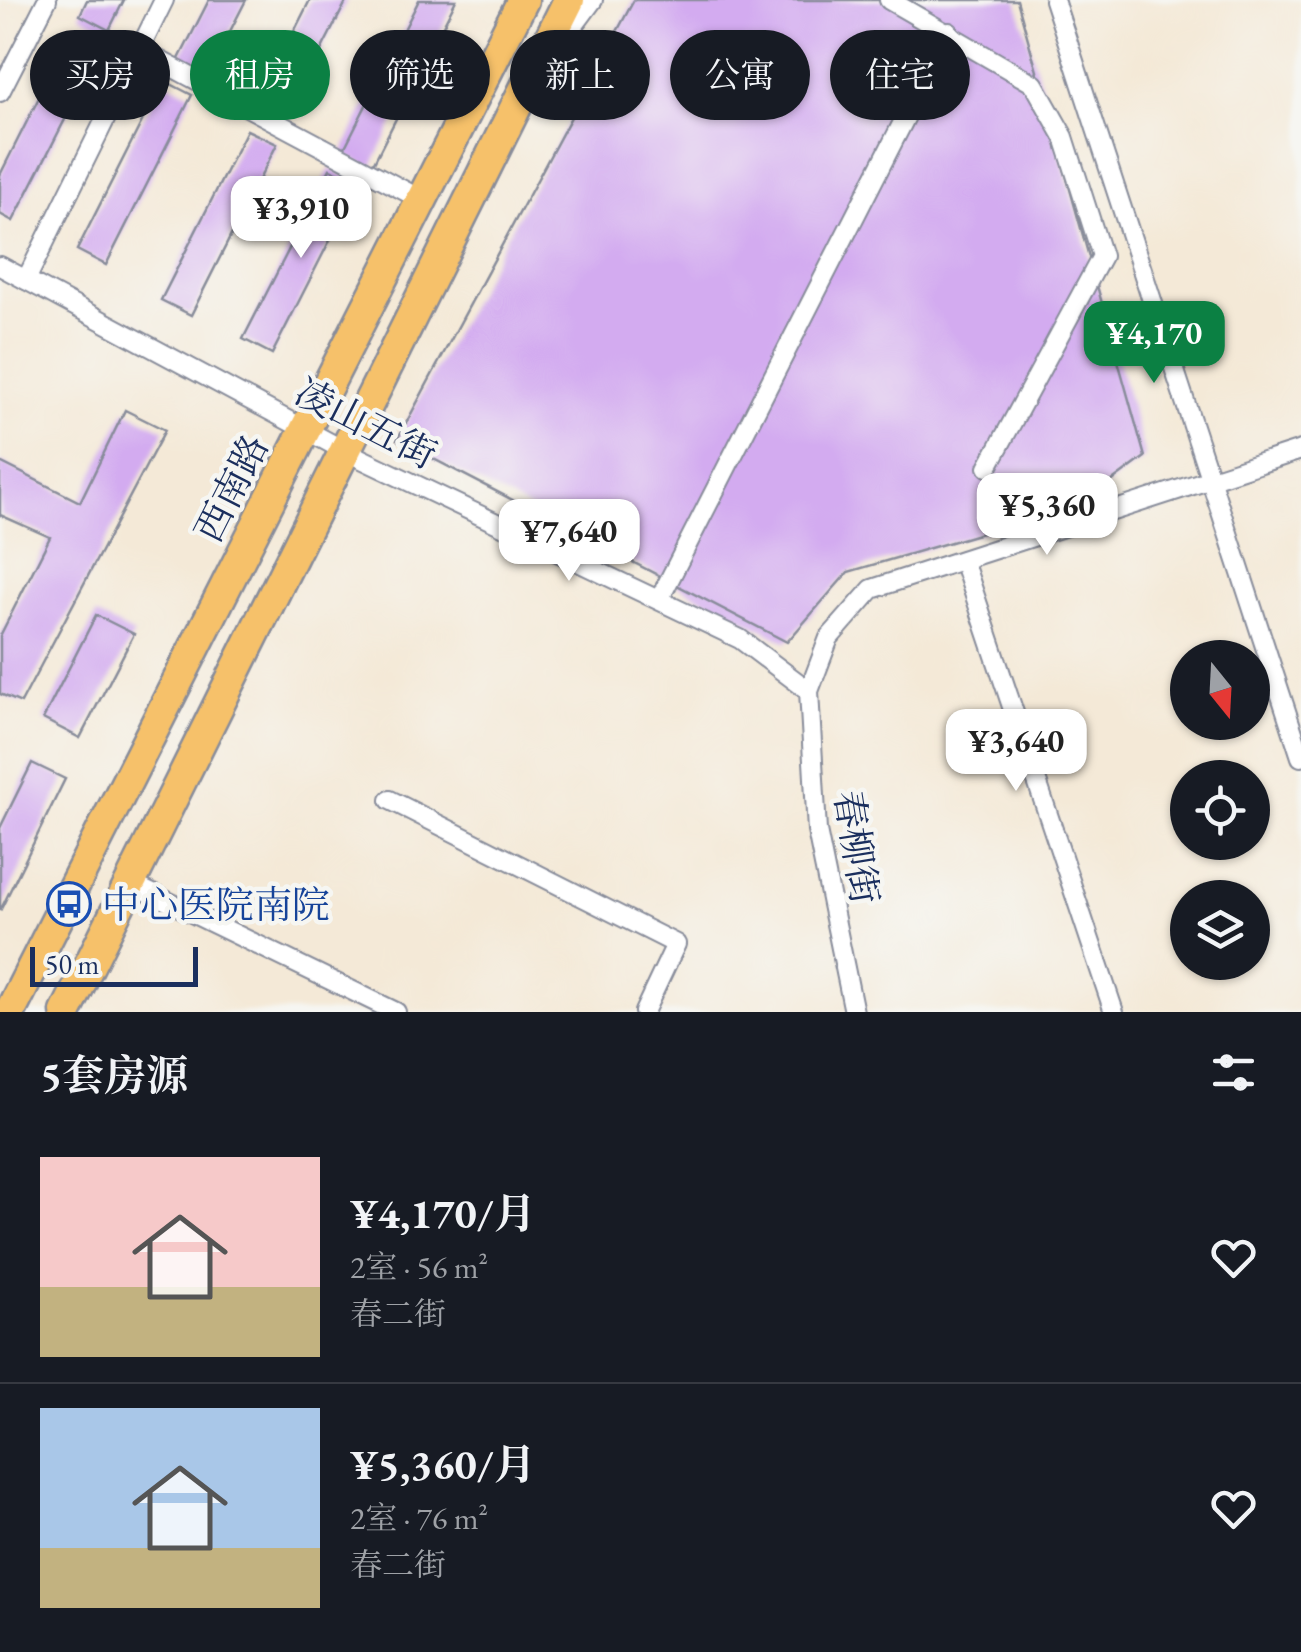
<!DOCTYPE html>
<html lang="zh">
<head>
<meta charset="utf-8">
<style>
  :root { --surface:#171b24; --page:#242831; --text:#f1f3f6; --muted:#9ea1a6; --line:#363941; --accent:#0b8043 }
  body { margin:0; font-family:"EB Garamond","Noto Serif SC",serif; background:var(--page); color:var(--text); height:100vh; display:flex; flex-direction:column; font-size:38px; white-space:nowrap }
  * { box-sizing:border-box; margin:0 }
  p { font-size:32px; color:var(--muted) }
  .icon { flex:none; width:55px; height:55px; fill:none; stroke:currentColor; stroke-width:2; stroke-linecap:round; stroke-linejoin:round }
  .map { position:relative; height:1012px; overflow:hidden }
  .panel { display:flex; flex-direction:column; background:var(--surface); flex:1 }
  .panel>* { flex:none }
  .banner { position:absolute; left:30px; top:30px; width:1242px; height:90px; display:flex; gap:20px }
  .needle { width:65px; rotate:162deg }
  .controls { position:absolute; left:1170px; top:640px; display:grid; gap:20px }
  .controls a { display:grid; place-items:center; width:100px; height:100px; border-radius:50%; background:var(--surface); box-shadow:0 2px 8px #0004; font-size:50px }
  .scale { position:absolute; left:30px; bottom:25px; width:168px; box-sizing:border-box; padding-left:10px; border:5px solid #1b2f5e; border-top:0; font-size:28px; line-height:35px; white-space:nowrap; color:#1b2f5e; -webkit-text-stroke:8px #f6f6f2; paint-order:stroke }
  .price { position:absolute; translate:-50% -85px; padding:0 22px; border-radius:20px; background:#fff; color:#222; font-size:32px; line-height:65px; filter:drop-shadow(0 2px 5px #0008) }
  .price::after { content:''; position:absolute; left:50%; top:60px; width:30px; height:22px; margin-left:-15px; background:inherit; clip-path:polygon(0 0,100% 0,50% 100%) }
  .price.on { background:var(--accent); color:#fff }
  ul { padding:0; list-style:none }
  li { display:flex; align-items:center; gap:30px; height:250px; padding:0 40px }
  li+li { border-top:2px solid var(--line) }
  li span { display:grid; place-items:center; flex:none; width:280px; height:200px; border-radius:0px; color:#555 }
  li>.icon { margin-inline-start:auto }
  span .icon { width:120px; height:120px; fill:#fffc; stroke-width:1 }
  li b { font-size:42px }
  h2 { display:flex; justify-content:space-between; align-items:center; height:120px; padding:0 40px; font-size:42px }
  .tag { padding:0 35px; border-radius:45px; background:var(--surface); box-shadow:0 2px 8px #0004; font-size:35px; line-height:90px }
  .tag.on { background:var(--accent); color:#fff }
  .map>svg:first-child { display:block }
  .building { fill:#d3abf0 }
  .lines { fill:none; stroke-linecap:round; stroke-linejoin:round }
  .street-casing { stroke:#888c9a; stroke-width:22 }
  .primary-casing { stroke:#888c9a; stroke-width:35 }
  .street { stroke:#fff; stroke-width:18 }
  .primary { stroke:#f6c16b; stroke-width:30 }
  .labels { text-anchor:middle; dominant-baseline:central; stroke-width:9; stroke-linejoin:round; paint-order:stroke }
  .street-label { font-size:38px; fill:#1b2f5e; stroke:#f6f6f2 }
  .transit-label { font-size:38px; fill:#164399; stroke:#f6f6f2; text-anchor:start }
</style>
</head>
<body>
<div class="map">
<svg width="1301" height="1012" viewBox="0 0 1301 1012">
  <rect width="100%" height="100%" fill="#f6f6f2"/>
  <filter id="ink" filterUnits="userSpaceOnUse"><feTurbulence type="fractalNoise" baseFrequency=".01" numOctaves="2"/><feDisplacementMap in="SourceGraphic" scale="20" xChannelSelector="R" yChannelSelector="G"/><feConvolveMatrix kernelMatrix="1 2 1 2 8 2 1 2 1" color-interpolation-filters="sRGB"/></filter>
  <filter id="wash" filterUnits="userSpaceOnUse"><feTurbulence type="fractalNoise" baseFrequency=".0048" numOctaves="4" result="noise"/><feDisplacementMap in="SourceGraphic" scale="40" xChannelSelector="R" yChannelSelector="G"/><feGaussianBlur stdDeviation="2.25" result="paint"/><feColorMatrix in="noise" values="0 0 0 0 0 0 0 0 0 0 0 0 0 0 0 0 0 1.4 0 .05"/><feComposite in="paint" operator="in"/></filter>
  <g filter="url(#wash)">
    <rect width="100%" height="100%" fill="#f4e9d7"/>
    <g id="blocks">
      <!-- building -->
      <g class="building">
        <path d="M87 0H124L109 30 80 15Z"/>
        <path d="M209 0H246L204 82 175 67Z"/>
        <path d="M310 0H347L286 119 257 105Z"/>
        <path d="M419 0H456L371 168 342 153Z"/>
        <path d="M634 0H1017L1145 457 1081 504 848 572 787 642 397 440Z"/>
        <path d="M70 36 100 51 13 221 0 214V175Z"/>
        <path d="M163 80 192 95 106 265 77 250Z"/>
        <path d="M247 130 277 144 191 315 161 300Z"/>
        <path d="M330 169 359 183 272 354 243 339Z"/>
        <path d="M125 410 165 430 21 703 0 694V636L50 537 0 515V462L80 502Z"/>
        <path d="M96 615 134 634 80 738 43 719Z"/>
        <path d="M32 763 65 779 0 911V828Z"/>
      </g>
    </g>
  </g>
  <g filter="url(#ink)">
    <use href="#blocks" fill-opacity="0" stroke="#888c9a" stroke-width="2.5"/>
    <g class="lines">
      <!-- street casing -->
      <g class="street-casing">
        <g id="street">
          <path d="M889 0 1034 84 1064 137 1102 256 988 467"/>
          <path d="M1054 0 1301 757"/>
          <path d="M140 50 422 200"/>
          <path d="M556 50 593 0"/>
          <path d="M0 92 47 0"/>
          <path d="M0 266 345 451 740 639 809 691"/>
          <path d="M26 280 164 0"/>
          <path d="M963 560 1114 1012"/>
          <path d="M659 600 949 32"/>
          <path d="M390 800 676 944 644 1012"/>
          <path d="M130 883 396 1012"/>
          <path d="M854 1012 817 831 809 691 829 638 872 589 1301 450"/>
        </g>
      </g>
      <!-- primary casing -->
      <g class="primary-casing">
        <g id="primary">
          <path d="M10 1012 523 0"/>
          <path d="M66 1012 569 0"/>
        </g>
      </g>
      <!-- street -->
      <use href="#street" class="street"/>
      <!-- primary -->
      <use href="#primary" class="primary"/>
    </g>
  </g>
  <!-- icons -->
  <defs>
    <g id="bus-ring" transform="scale(2.25)"><circle r="9.5" fill="#f6f6f2" stroke="#1a4fb4" stroke-width="1.5"/><path d="M-5-6H5V4H4V6H2V4H-2V6H-4V4H-5ZM-3.5-4V0h7V-4ZM-3.5 1.2v1.5H-2V1.2ZM2 1.2v1.5H3.5V1.2Z" fill="#1a4fb4"/></g>
  </defs>
  <g fill-rule="evenodd">
    <use href="#bus-ring" x="69" y="904"/>
  </g>
  <g class="labels">
    <!-- street labels -->
    <g class="street-label">
      <text transform="translate(366 423) rotate(27)">凌山五街</text>
      <text transform="translate(231 488) rotate(-63)">西南路</text>
      <text transform="translate(857 847) rotate(81)">春柳街</text>
    </g>
    <!-- transit labels -->
    <g class="transit-label">
      <text x="102" y="904">中心医院南院</text>
    </g>
  </g>
</svg>
<div class="controls">
<a><svg class="needle" viewBox="-14 -14 28 28"><path d="M0-13l5 13h-10z" fill="#e53935"/><path d="M0 13l5-13h-10z" fill="#9ea1a6"/></svg></a>
<a><svg class="icon" aria-label="locate" viewBox="0 0 24 24"><circle cx="12" cy="12" r="6"/><path d="M12 2v4M12 18v4M2 12h4M18 12h4"/></svg></a>
<a><svg class="icon" aria-label="layers" viewBox="0 0 24 24"><path d="M12 4l9 5-9 5-9-5zM3 14l9 5 9-5"/></svg></a>
</div>
<div class="scale">50 m</div>
<b class="price" style="left:301px;top:261px">¥3,910</b>
<b class="price on" style="left:1154px;top:386px">¥4,170</b>
<b class="price" style="left:1047px;top:558px">¥5,360</b>
<b class="price" style="left:569px;top:584px">¥7,640</b>
<b class="price" style="left:1016px;top:794px">¥3,640</b>
<div class="banner">
<a class="tag">买房</a>
<a class="tag on">租房</a>
<a class="tag">筛选</a>
<a class="tag">新上</a>
<a class="tag">公寓</a>
<a class="tag">住宅</a>
</div>
</div>
<section class="panel">
<h2>5套房源<svg class="icon" aria-label="filters" viewBox="0 0 24 24"><path d="M4 7h16M4 17h16"/><circle cx="9" cy="7" r="2"/><circle cx="15" cy="17" r="2"/></svg></h2>
<ul>
<li><span style="background:linear-gradient(#f6c9c9 65%,#c2b280 0)"><svg class="icon" aria-label="home" viewBox="0 0 24 24"><path d="M3 11l9-7 9 7M6 9v11h12V9"/></svg></span><div><b>¥4,170/月</b><p>2室 · 56 m²</p><p>春二街</p></div><svg class="icon" aria-label="heart" viewBox="0 0 24 24"><path d="M12 20l-8-8c-3-5 5-10 8-4 3-6 11-1 8 4z"/></svg></li>
<li><span style="background:linear-gradient(#a9c7e8 70%,#c2b280 0)"><svg class="icon" aria-label="home" viewBox="0 0 24 24"><path d="M3 11l9-7 9 7M6 9v11h12V9"/></svg></span><div><b>¥5,360/月</b><p>2室 · 76 m²</p><p>春二街</p></div><svg class="icon" aria-label="heart" viewBox="0 0 24 24"><path d="M12 20l-8-8c-3-5 5-10 8-4 3-6 11-1 8 4z"/></svg></li>
</ul>
</section>
</body>
</html>
